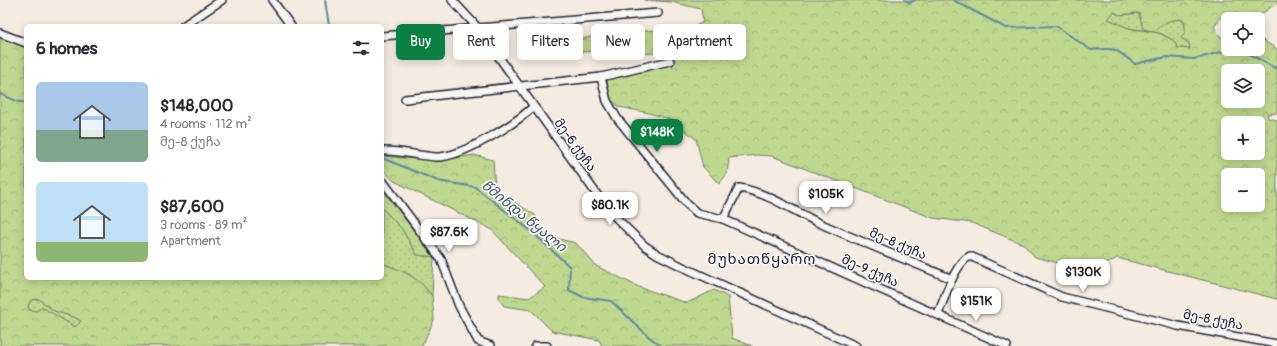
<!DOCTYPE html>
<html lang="en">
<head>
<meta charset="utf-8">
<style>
  :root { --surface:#fff; --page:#f2f2f3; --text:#2b2b33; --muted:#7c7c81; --accent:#0b8043 }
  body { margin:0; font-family:Pangolin,"Noto Sans Georgian",sans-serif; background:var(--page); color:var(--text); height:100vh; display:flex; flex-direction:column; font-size:15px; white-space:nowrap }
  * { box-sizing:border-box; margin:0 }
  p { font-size:13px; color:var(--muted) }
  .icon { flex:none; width:22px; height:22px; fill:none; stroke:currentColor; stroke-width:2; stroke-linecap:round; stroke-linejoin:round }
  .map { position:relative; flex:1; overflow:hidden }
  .drawer { position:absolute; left:24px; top:24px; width:360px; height:256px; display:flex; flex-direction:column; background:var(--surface); border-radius:6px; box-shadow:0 2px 10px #0003 }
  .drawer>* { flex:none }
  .hud { position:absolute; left:396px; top:24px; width:380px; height:36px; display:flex; gap:8px }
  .controls { position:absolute; left:1221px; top:12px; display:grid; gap:8px }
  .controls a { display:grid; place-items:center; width:44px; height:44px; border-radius:6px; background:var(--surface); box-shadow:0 2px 10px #0003; font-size:20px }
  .price { position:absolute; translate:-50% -34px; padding:0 9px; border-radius:8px; background:#fff; color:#222; font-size:13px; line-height:26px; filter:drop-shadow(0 1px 2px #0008) }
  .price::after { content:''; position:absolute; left:50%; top:24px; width:12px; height:9px; margin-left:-6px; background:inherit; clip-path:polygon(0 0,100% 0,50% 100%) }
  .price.selected { background:var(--accent); color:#fff }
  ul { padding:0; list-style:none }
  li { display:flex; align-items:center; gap:12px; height:100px; padding:0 12px }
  li span { display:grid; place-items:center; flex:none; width:112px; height:80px; border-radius:6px; color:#555 }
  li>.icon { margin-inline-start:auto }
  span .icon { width:48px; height:48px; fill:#fffc; stroke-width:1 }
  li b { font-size:17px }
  h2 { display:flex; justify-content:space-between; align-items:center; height:48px; padding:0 12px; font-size:17px }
  .pill { padding:0 14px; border-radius:6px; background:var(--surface); box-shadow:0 2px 10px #0003; font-size:14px; line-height:36px }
  .pill.selected { background:var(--accent); color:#fff }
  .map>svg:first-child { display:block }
  .grass { fill:url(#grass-dots); stroke:#707d65 }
  .forest { fill:url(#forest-crowns); stroke:#707d65; fill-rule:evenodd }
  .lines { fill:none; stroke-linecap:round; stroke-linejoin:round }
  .stream { stroke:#5d8ba0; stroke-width:2 }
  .minor-casing { stroke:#22223b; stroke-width:10 }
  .minor { stroke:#f6f6f2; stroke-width:7 }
  .labels { text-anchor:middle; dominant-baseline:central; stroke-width:3.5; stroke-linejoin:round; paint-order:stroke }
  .street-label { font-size:13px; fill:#22223b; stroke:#f6f6f2 }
  .water-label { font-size:14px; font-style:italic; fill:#40576e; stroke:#f6f6f2 }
  .quarter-label { font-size:15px; letter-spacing:1px; fill:#22223b; stroke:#f6f6f2 }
</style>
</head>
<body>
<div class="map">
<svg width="1277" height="346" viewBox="0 0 1277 346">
  <defs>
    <pattern id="grass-dots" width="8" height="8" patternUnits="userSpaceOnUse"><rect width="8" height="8" fill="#bfd88f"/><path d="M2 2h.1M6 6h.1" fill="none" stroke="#a4b97c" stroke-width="1.8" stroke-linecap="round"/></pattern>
    <pattern id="forest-crowns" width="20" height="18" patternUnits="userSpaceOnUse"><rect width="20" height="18" fill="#bfd88f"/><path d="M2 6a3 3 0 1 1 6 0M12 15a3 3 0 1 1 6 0" fill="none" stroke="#a4b97c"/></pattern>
  </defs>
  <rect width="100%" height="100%" fill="#f4ece1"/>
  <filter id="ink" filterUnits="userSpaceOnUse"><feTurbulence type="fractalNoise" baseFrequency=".025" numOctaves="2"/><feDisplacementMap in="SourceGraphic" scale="8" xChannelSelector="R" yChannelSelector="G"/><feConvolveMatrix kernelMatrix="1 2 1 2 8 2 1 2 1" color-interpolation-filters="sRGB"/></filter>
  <g filter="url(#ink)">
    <!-- grass -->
    <g class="grass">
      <path d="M1114 12C1123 17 1131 12 1140 14 1157 16 1163 22 1181 19 1186 23 1189 42 1190 49L1178 48 1173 40 1159 33 1128 28 1107 19Z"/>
      <path d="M382 208 402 229 417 255 434 257 432 296C417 277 404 272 382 263Z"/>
      <path d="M39 299 54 311 74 317 81 321 75 327C63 318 44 311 28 310V306L31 300Z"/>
    </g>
    <!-- forest -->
    <g class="forest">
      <path d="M644 0H1277V3L1254 19 1225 11 1214 27 1220 36 1228 41V49H1258V37L1277 49V113L1267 114 1268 118 1277 120V299L1117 258 1093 272 1035 257 1023 244 972 223 933 218 772 156 757 155 729 158 727 174 719 184 703 167 696 139 669 119 649 113 619 107 609 98 607 80 620 75 668 65 670 56 660 53 627 54 613 50 548 54C575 30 655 31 692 28L703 22 701 9 671 2ZM1114 12 1119 15 1139 13 1143 29 1153 31 1169 21 1181 19 1185 22V32L1181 38 1189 43 1190 49 1178 48 1173 40 1159 33 1128 28 1108 19ZM1228 71H1258V101H1228ZM1228 123H1258V153H1228ZM1228 175H1258V205H1228Z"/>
      <path d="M0 34 26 45V278H382V263L407 273 422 284 432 296 434 320 422 346H0ZM39 299 54 311 74 317 81 321 75 327 42 307 37 311 29 310 28 306 31 300Z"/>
      <path d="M474 155 493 160 495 190 535 215 546 236 576 243 596 266 639 287 687 303 714 290 728 297 732 338 752 346H602L599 340 552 331 531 310 504 306 499 299V294L529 298 545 287 491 229 394 181 382 169V156L435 161Z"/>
      <path d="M382 189 434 257 417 255 402 229 382 208Z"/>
    </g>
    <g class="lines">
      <!-- stream -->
      <g class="stream">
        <path d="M325 0 329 26"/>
        <path d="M905 0 910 3 915 0"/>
        <path d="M953 0 1006 28 1056 26 1091 50C1117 47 1115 49 1135 64L1166 57 1194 59 1233 49"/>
        <path d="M1240 49 1277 69"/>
        <path d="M0 94 19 102H26"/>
        <path d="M382 158 438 181 475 187 531 231 570 267 569 290 583 297 611 301 649 337 662 346"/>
      </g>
      <!-- minor casing -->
      <g class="minor-casing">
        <g id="minor">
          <path d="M272 0 291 26"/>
          <path d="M452 0 478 28 608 210 645 246 657 254 683 267 856 346"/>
          <path d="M183 26 222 0"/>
          <path d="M0 33 26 43"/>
          <path d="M382 36 658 13"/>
          <path d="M601 77 607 101 617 118 687 204 697 213 723 219 1007 346"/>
          <path d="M405 99 601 77 670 61"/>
          <path d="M382 151C400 150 418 156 437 157 462 157 515 124 533 107"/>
          <path d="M382 180 441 259 459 306 478 341 491 346"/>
          <path d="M723 219 739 188C766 192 792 210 817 222 861 242 907 260 952 279"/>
          <path d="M938 314C945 298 954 264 970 256L1062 297 1178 326 1277 344"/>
          <path d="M535 346H547"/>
        </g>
      </g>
      <!-- minor -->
      <use href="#minor" class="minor"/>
    </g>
  </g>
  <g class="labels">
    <!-- street labels -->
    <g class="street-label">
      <text transform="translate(575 145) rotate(54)">მე-6 ქუჩა</text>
      <text transform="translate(898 244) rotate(23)">მე-8 ქუჩა</text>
      <text transform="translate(870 271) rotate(24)">მე-9 ქუჩა</text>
      <text transform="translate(1213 320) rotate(11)">მე-8 ქუჩა</text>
    </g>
    <!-- water labels -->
    <g class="water-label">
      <text transform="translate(524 216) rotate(39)">წმინდა წყალი</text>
    </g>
    <!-- quarter labels -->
    <g class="quarter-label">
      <text x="762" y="259">მუხათწყარო</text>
    </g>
  </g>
</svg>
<div class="controls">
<a><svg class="icon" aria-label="locate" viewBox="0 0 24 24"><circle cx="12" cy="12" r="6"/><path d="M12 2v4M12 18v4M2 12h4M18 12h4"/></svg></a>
<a><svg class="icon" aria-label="layers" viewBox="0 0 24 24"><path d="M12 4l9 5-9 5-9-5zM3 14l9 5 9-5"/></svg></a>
<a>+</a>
<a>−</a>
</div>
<b class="price selected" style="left:657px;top:153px">$148K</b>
<b class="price" style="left:826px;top:215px">$105K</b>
<b class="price" style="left:610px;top:226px">$80.1K</b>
<b class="price" style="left:449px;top:253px">$87.6K</b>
<b class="price" style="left:1083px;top:293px">$130K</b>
<b class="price" style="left:976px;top:322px">$151K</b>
<div class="hud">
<a class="pill selected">Buy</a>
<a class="pill">Rent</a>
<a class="pill">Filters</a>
<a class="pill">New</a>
<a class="pill">Apartment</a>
</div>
<section class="drawer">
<h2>6 homes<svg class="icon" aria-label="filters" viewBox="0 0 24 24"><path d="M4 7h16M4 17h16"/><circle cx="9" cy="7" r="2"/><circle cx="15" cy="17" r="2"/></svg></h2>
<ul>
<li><span style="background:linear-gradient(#a9c7e8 60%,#7fa58c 0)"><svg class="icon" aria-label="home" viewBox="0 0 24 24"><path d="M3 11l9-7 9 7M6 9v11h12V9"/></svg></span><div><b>$148,000</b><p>4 rooms · 112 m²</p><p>მე-8 ქუჩა</p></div></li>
<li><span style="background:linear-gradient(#bfe0f5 75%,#8fb573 0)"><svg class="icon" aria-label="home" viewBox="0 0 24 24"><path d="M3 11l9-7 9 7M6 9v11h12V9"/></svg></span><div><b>$87,600</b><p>3 rooms · 89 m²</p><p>Apartment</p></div></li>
</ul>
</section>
</div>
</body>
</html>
